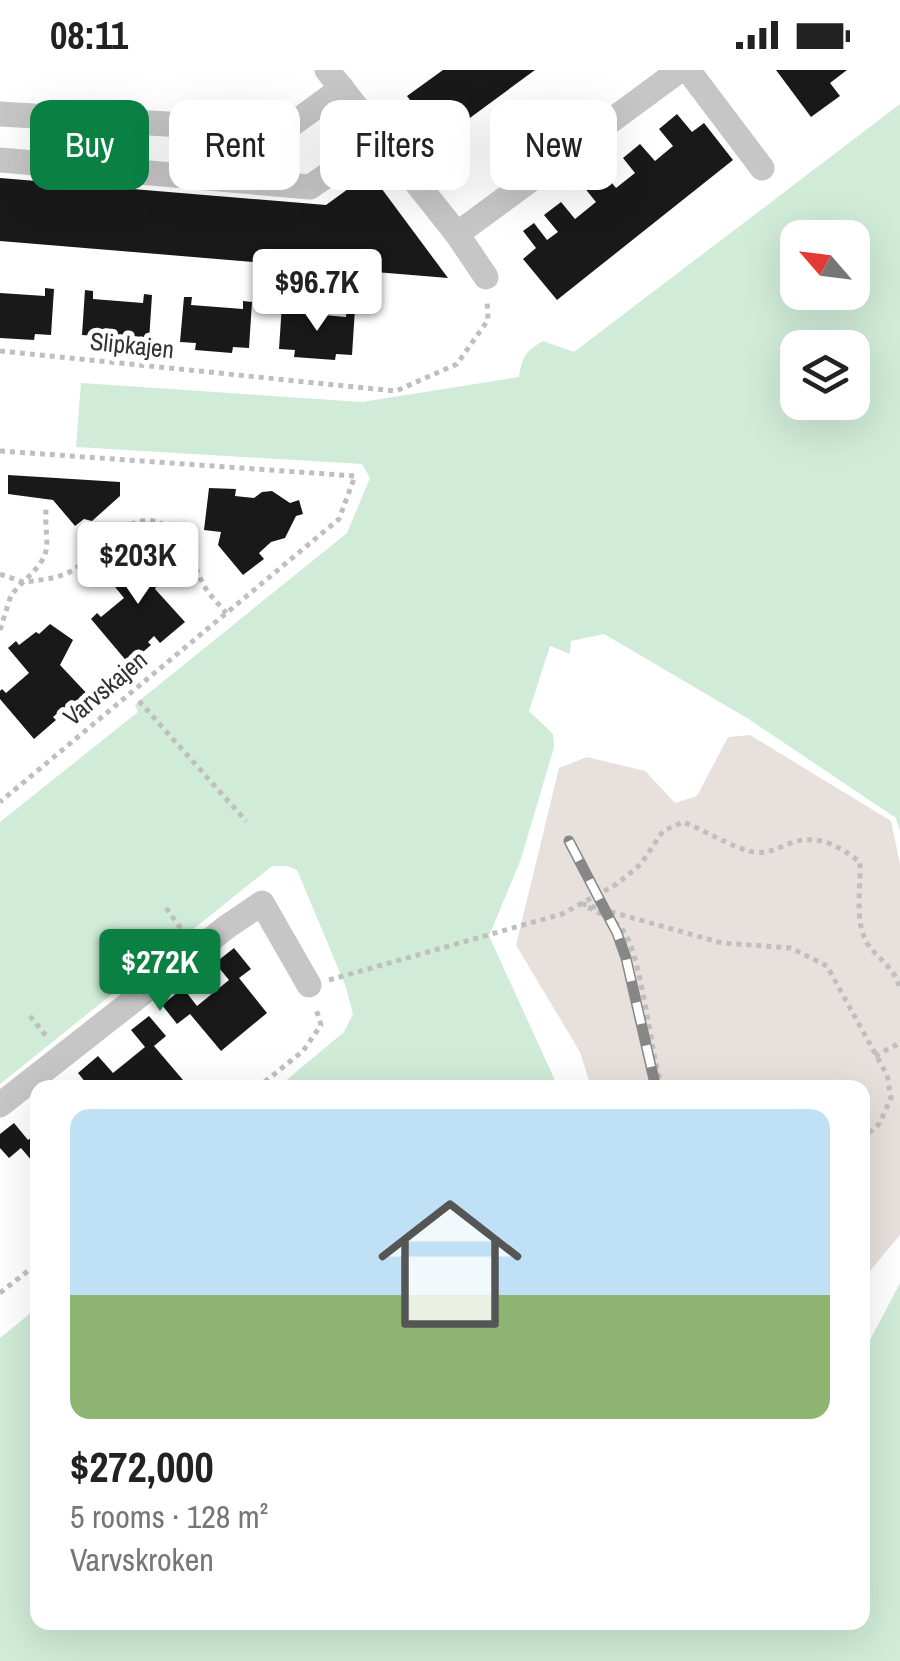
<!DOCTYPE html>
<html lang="en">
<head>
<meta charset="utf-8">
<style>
  :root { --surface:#fff; --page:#f6f6f6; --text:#222; --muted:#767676; --line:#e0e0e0; --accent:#0b8043 }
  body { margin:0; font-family:"Archivo Narrow",sans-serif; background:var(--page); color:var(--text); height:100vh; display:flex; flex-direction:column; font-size:38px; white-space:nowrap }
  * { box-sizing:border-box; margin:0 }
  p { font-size:32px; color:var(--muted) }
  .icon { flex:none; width:55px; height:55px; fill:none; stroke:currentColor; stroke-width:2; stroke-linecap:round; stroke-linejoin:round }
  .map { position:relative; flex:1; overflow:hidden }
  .panel { position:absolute; left:30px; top:1010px; width:840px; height:550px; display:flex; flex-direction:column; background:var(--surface); border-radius:20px; box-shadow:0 10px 40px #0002 }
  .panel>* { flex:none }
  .guide { position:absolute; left:30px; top:30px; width:840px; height:90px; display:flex; gap:20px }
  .needle { width:65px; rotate:298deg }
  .buttons { position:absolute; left:780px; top:150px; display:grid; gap:20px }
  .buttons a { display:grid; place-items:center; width:90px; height:90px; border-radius:20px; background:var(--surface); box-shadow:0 10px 40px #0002; font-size:50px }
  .price { position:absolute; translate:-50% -85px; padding:0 22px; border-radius:10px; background:#fff; color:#222; font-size:32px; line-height:65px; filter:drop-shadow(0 2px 5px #0008) }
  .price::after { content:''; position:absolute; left:50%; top:60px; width:30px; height:22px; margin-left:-15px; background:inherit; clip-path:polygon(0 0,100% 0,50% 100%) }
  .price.selected { background:var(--accent); color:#fff }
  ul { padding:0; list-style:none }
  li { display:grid; align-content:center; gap:20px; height:530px; padding:0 40px }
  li+li { border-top:2px solid var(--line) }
  li span { display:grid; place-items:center; height:310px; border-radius:20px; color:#555 }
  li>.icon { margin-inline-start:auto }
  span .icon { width:180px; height:180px; fill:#fffc; stroke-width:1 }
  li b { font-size:42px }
  .chip { padding:0 35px; border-radius:20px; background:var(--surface); box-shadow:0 10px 40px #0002; font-size:35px; line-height:90px }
  .chip.selected { background:var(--accent); color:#fff }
  .status { display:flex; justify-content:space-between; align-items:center; height:70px; padding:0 50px; background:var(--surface); direction:ltr }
  .status svg { height:28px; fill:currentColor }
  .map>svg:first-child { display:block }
  .green { fill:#e8e0dc }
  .water { fill:#d0ebd8; fill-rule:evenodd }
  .building { fill:#191919 }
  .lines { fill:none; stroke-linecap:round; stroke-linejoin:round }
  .path { stroke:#bfbfbf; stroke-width:5; stroke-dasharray:5 5; stroke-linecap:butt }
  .street { stroke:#c6c6c6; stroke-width:25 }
  .rail-casing { stroke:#878787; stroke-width:11 }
  .rail { stroke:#fff; stroke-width:8; stroke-dasharray:22; stroke-linecap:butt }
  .labels { text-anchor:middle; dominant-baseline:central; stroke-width:10; stroke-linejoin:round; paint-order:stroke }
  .street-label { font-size:25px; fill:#323232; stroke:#fff }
</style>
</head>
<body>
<div class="status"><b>08:11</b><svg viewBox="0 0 49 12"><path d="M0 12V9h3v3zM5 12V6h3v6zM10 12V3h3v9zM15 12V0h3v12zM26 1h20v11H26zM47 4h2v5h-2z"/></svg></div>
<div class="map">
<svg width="900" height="1591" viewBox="0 0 900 1591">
  <rect width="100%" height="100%" fill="#fff"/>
  <!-- green -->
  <path class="green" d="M750 665 891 751 900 794V1165L870 1201 863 1225 862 1018 591 1017 580 982 516 875 559 698 587 687 645 701 675 733 697 726 728 667Z"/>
  <!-- water -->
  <g class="water">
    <path d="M900 34V761L896 748 747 648 604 564 571 571 570 584 550 576 529 641 553 664 554 677 521 789 489 866 558 1017H278L344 962 353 944 346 917 297 800 287 796H272L0 1014V752L138 642 135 635 139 631 347 463 370 408 362 394 76 377 81 313 362 332 519 307C522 288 525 281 543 271L574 282ZM798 168H852V222H798ZM798 278H852V332H798Z"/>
    <path d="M900 1213V1591H0V1268L37 1238 38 1552H862L863 1276 869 1272Z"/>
  </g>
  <!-- building -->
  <g class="building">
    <path d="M443 0H535L433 75 418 55 425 50 407 26Z"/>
    <path d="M776 0H847L830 13 840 26 811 47Z"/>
    <path d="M677 44 692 62 704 53 733 90 557 230 523 189 536 178 523 161 534 153 547 170 558 162 544 145 561 132 575 149 596 132 583 116 602 101 616 118 635 103 623 88 640 74 655 91 673 76 659 59Z"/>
    <path d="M370 103 448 208 0 171V108L326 135Z"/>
    <path d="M45 218 54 219 51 265 35 264 34 270 0 268V223L45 226Z"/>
    <path d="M85 220 93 221V229L143 233 144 224 152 225 149 271 133 270V276L97 274 98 266 82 265Z"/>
    <path d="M184 227H192L191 235 243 239V231L252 232 249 278 233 277 232 283 195 280 196 273 180 272Z"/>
    <path d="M282 234 290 235V242L346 247 347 238 355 239 352 285 336 284 335 290 294 287 295 280 279 279Z"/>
    <path d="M8 405 120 412V426L92 451 84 449 75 456 53 430 8 424Z"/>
    <path d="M209 418 236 419 235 426 254 428 262 422 272 421 290 433 299 430 303 444 296 446 285 468 271 472 259 483 264 489 243 505 218 475 221 462 204 460Z"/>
    <path d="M144 479 167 494 155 519 185 552 160 573 154 566 148 572 151 575 129 594 91 549 97 543 101 547 124 528 103 502 111 496 114 500 131 486 134 489Z"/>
    <path d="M50 554 73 570 60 595 91 628 65 649 59 642 53 647 56 650 34 669 0 629V621L2 619 6 623 29 603 8 578 16 571 19 575 36 562 39 564Z"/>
    <path d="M234 878 251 899 239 908 267 943 221 981 190 944 177 954 162 935 183 918 197 936 229 910 215 893Z"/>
    <path d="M149 946 166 966 154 976 183 1010 175 1018H111L106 1011 98 1018H90L78 1003 98 986 113 1003 145 977 131 960Z"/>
    <path d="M14 1053 28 1070 38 1063V1098L21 1078 9 1088 0 1078V1064Z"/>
  </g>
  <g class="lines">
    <!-- path -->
    <g class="path">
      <path d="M0 281 396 321 457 294 488 250 487 230"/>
      <path d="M0 381 355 406 339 449 0 732"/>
      <path d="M0 504 23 512C57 480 44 478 46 439"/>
      <path d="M0 560 11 525 23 512C42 510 58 509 75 499 106 478 136 425 178 465 193 481 195 502 206 519 212 528 220 535 226 543"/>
      <path d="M139 631 246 751"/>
      <path d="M166 838 185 864"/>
      <path d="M329 910 562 844 617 814 641 794 663 761 683 752C705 760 727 775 749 781 768 786 778 777 794 772 819 764 842 778 860 792 861 816 854 851 867 873 878 889 894 897 900 918"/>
      <path d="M30 946 47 967"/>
      <path d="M875 986 900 973"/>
      <path d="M257 1018 303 981 321 955 316 939"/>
      <path d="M662 1018C650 980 642 884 622 859 614 849 594 841 583 834L722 873 791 878 827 896 887 1005 891 1028 879 1054 862 1069"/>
      <path d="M0 1223 38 1193"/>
    </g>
    <!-- street -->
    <g class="street">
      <path d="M327 0 457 164 486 207"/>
      <path d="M688 0 762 98"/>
      <path d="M0 44 283 61 342 18"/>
      <path d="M0 90 310 117 381 68"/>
      <path d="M457 164 680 0"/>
      <path d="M0 1035 228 856 262 833 309 915"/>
    </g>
    <!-- rail casing -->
    <g class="rail-casing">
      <path id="rail" d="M569 771 617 863 626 888 656 1018"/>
    </g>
    <!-- rail -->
    <use href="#rail" class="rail"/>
  </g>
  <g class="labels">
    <!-- street labels -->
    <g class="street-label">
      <text transform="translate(132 275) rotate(6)">Slipkajen</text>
      <text transform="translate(105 618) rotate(-40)">Varvskajen</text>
    </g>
  </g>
</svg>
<div class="buttons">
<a><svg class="needle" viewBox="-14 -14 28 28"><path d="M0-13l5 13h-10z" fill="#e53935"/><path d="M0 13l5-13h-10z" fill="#767676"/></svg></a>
<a><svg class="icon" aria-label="layers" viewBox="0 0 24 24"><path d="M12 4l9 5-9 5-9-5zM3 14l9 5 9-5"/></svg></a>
</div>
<b class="price" style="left:317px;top:264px">$96.7K</b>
<b class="price" style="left:138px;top:537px">$203K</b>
<b class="price selected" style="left:160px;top:944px">$272K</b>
<div class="guide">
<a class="chip selected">Buy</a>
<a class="chip">Rent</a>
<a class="chip">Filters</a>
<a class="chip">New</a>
</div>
<section class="panel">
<ul>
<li><span style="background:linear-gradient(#bfe0f5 60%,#8fb573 0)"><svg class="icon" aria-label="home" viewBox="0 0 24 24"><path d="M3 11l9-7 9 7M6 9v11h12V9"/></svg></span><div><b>$272,000</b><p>5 rooms · 128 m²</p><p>Varvskroken</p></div></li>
</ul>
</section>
</div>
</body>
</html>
